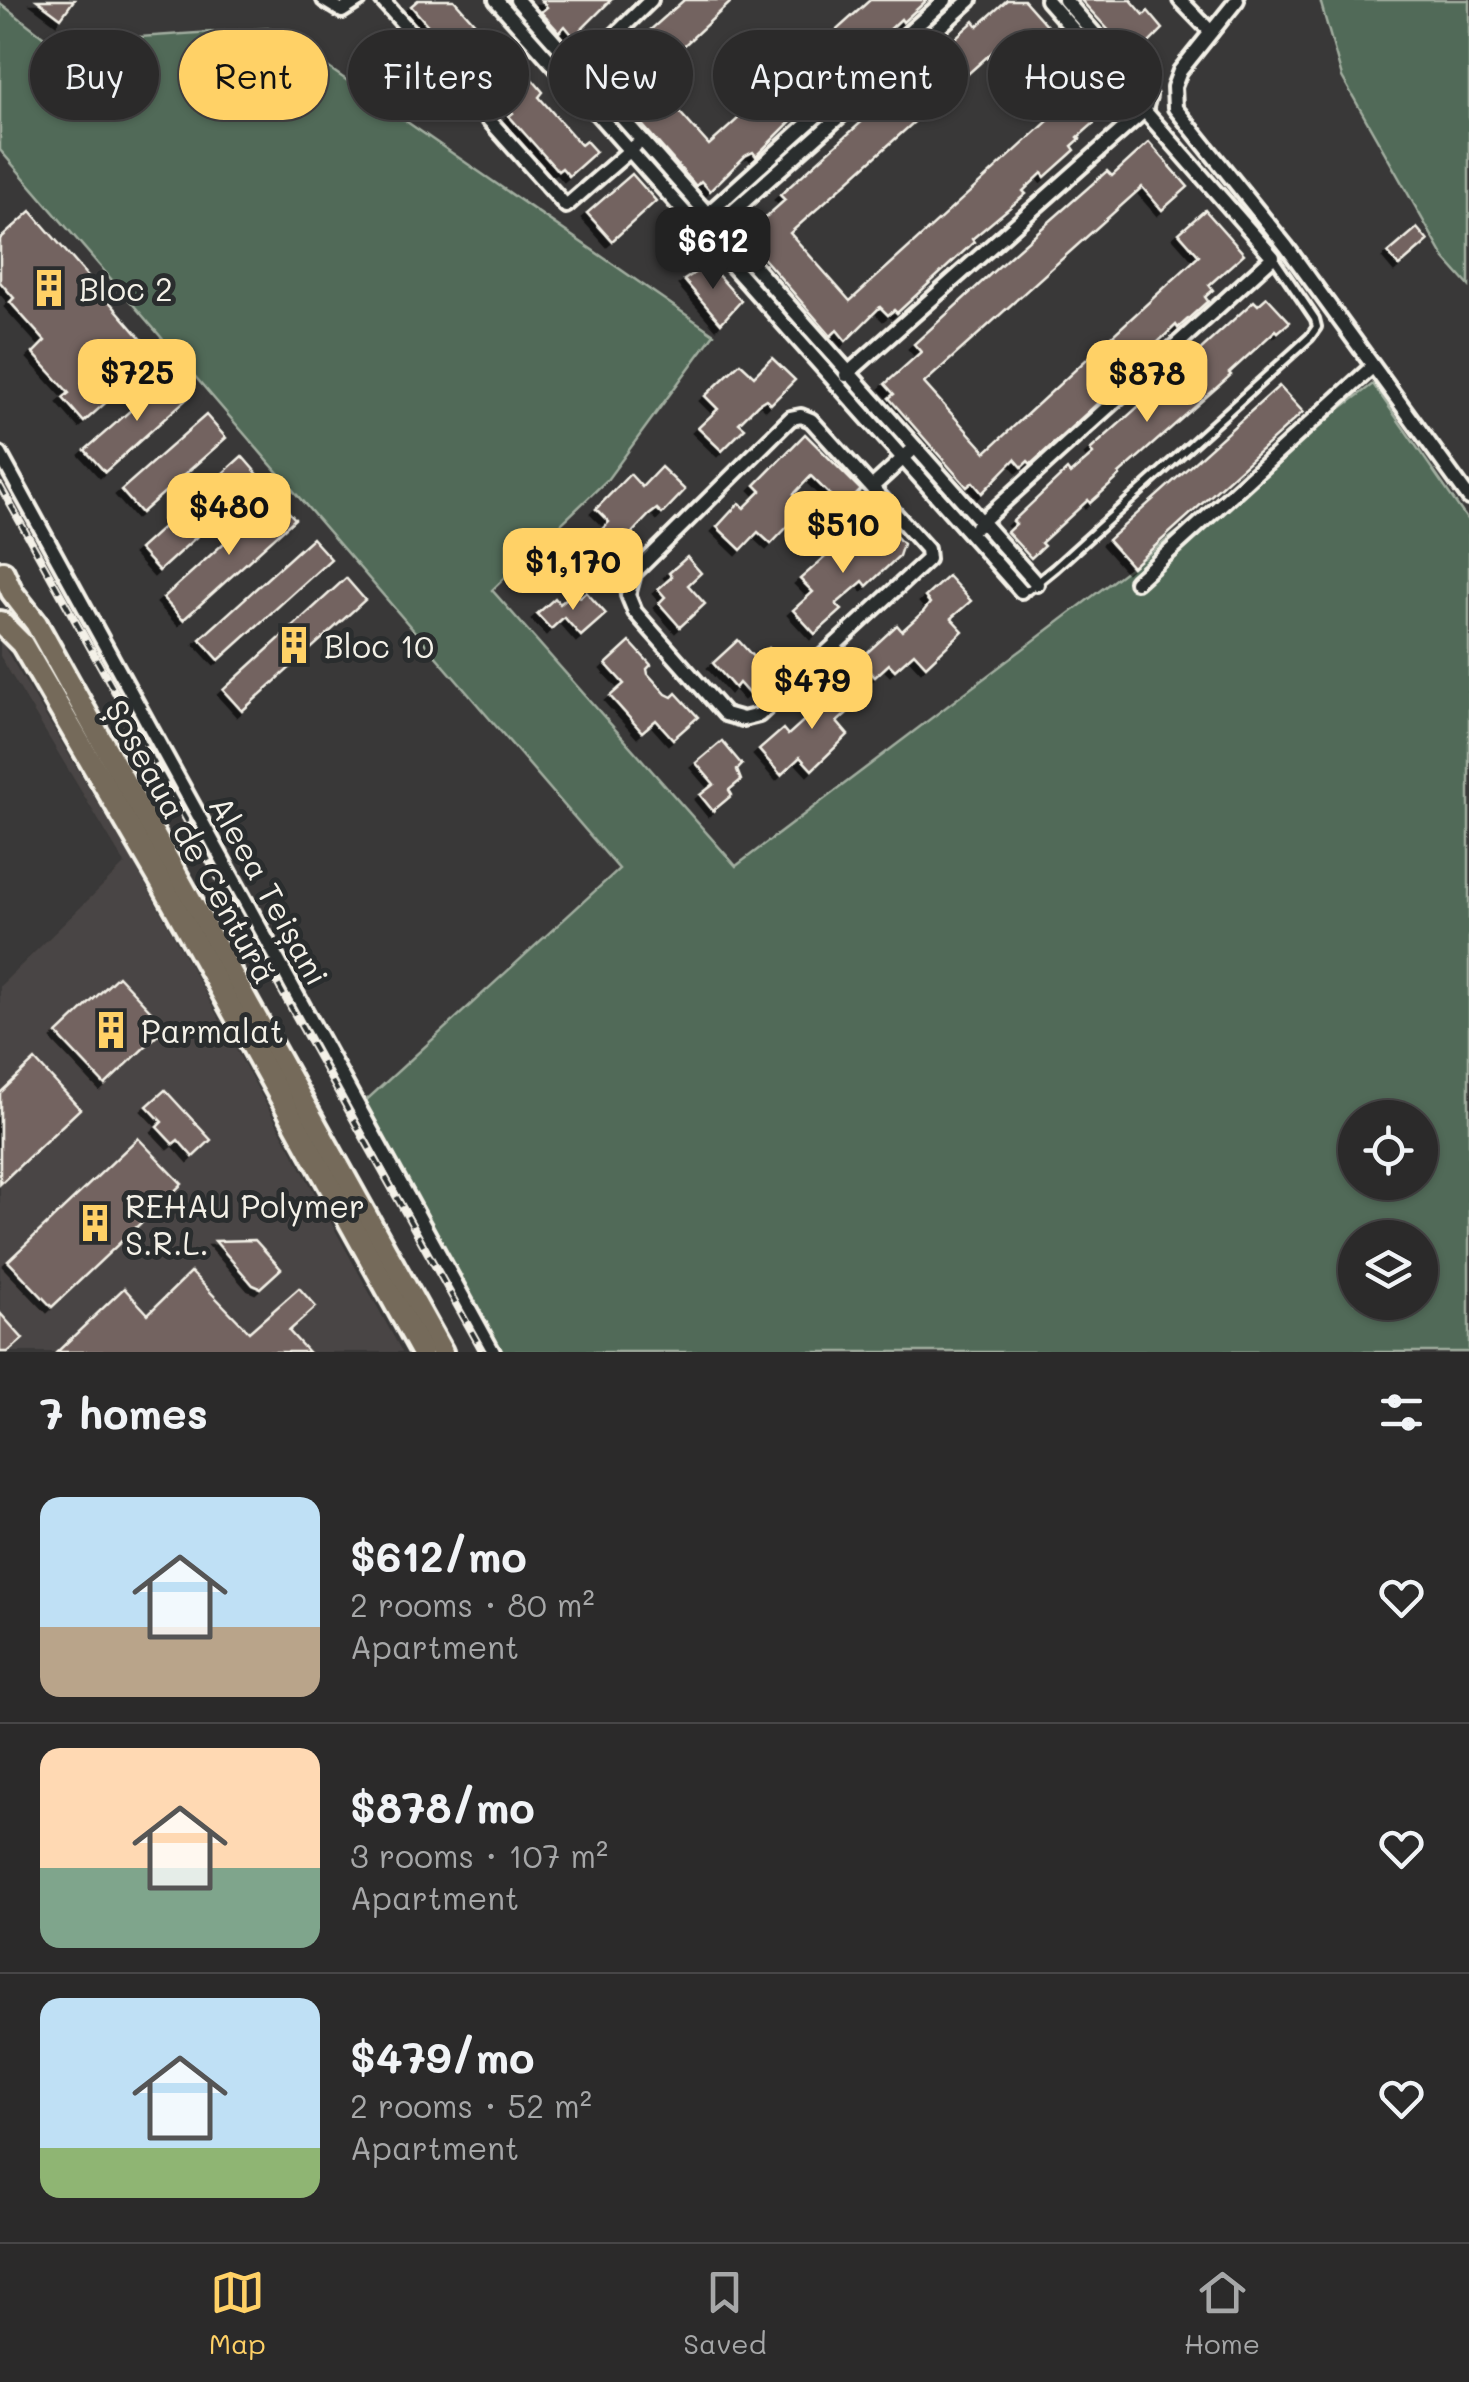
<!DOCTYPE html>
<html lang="en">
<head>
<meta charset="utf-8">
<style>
  :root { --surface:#2b2a2a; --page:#373636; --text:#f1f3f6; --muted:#a6a7a8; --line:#474647; --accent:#ffd166 }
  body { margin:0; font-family:Mali,sans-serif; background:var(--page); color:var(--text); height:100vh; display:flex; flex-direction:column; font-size:38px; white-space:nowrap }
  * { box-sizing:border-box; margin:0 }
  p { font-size:32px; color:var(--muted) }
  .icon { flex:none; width:55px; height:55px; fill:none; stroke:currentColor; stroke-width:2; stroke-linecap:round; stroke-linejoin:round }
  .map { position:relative; height:1352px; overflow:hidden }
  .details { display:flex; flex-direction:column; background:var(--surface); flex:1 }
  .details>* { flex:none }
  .banner { position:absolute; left:30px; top:30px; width:1410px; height:90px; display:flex; gap:20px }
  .tools { position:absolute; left:1338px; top:1100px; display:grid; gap:20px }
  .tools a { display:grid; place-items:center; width:100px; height:100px; border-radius:50%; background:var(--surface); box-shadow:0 2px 8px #0004,0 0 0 2px var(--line); font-size:50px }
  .price { position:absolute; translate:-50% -85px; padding:0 22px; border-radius:20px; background:var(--accent); color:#111; font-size:32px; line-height:65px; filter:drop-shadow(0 2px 5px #0008) }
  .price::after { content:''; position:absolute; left:50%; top:60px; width:30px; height:22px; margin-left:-15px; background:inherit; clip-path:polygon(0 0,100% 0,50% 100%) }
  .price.selected { background:#222; color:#fff }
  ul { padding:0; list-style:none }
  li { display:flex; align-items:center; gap:30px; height:250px; padding:0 40px }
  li+li { border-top:2px solid var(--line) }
  li span { display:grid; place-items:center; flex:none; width:280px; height:200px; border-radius:20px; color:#555 }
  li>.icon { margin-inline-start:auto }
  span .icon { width:120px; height:120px; fill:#fffc; stroke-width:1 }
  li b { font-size:42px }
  h2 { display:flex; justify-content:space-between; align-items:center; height:120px; padding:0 40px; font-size:42px }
  .tag { padding:0 35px; border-radius:45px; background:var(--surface); box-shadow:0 2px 8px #0004,0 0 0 2px var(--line); font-size:35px; line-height:90px }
  .tag.selected { background:var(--accent); color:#111 }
  .dock { display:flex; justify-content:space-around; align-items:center; height:140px; border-top:2px solid var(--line); background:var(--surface); font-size:28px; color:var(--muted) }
  .dock a { display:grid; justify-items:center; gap:5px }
  .dock .selected { color:var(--accent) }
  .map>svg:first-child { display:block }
  .built { fill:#4a4544 }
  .green { fill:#516a58; stroke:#a2aea0; stroke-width:2.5; fill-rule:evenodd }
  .building { fill:#736460; stroke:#f4f1e8; stroke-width:2.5; filter:url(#shadow) }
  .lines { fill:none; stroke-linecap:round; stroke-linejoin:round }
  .service-casing { stroke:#f4f1e8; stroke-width:14 }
  .minor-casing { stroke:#f4f1e8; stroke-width:20 }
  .primary-casing { stroke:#f4f1e8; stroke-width:28 }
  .service { stroke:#2a2d2e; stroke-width:6 }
  .minor { stroke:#2a2d2e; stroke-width:12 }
  .primary { stroke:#746a5a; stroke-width:20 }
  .rail-casing { stroke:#f4f1e8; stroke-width:8 }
  .rail { stroke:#2a2d2e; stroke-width:4; stroke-dasharray:11; stroke-linecap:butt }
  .labels { text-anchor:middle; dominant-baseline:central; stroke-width:10; stroke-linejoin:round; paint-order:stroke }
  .poi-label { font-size:32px; fill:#f4f1e8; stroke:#2a2d2e; text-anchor:start }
  .street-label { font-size:32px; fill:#f4f1e8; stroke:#2a2d2e }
</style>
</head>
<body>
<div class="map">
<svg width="1469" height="1352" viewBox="0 0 1469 1352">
  <defs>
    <filter id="shadow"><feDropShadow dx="-5" dy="5" stdDeviation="0" flood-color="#0009"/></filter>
  </defs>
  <rect width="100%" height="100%" fill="#393838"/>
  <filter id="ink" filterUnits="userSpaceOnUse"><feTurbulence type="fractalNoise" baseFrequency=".01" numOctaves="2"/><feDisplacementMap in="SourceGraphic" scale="20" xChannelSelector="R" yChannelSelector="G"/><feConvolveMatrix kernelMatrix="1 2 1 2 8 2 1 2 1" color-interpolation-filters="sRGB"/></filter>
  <g filter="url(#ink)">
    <!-- built -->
    <path class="built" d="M0 640 132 860 402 1352H0V986L125 864 0 656Z"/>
    <!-- green -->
    <g class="green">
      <path d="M1320 0H1469V286L1445 259 1342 77Z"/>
      <path d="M0 3 52 43 271 28 714 334 607 480 492 590 736 866 1373 384 1469 522V1352H497L361 1105 619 869 0 150ZM1355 1118H1420V1182H1355ZM1355 1238H1420V1302H1355Z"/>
    </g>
    <!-- building -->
    <g class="building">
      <path d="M37 0H74L61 18Z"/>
      <path d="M418 0H454L512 65 516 62 532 79 543 92 539 97 581 145 586 141 596 152 569 176 562 168 558 171 509 116 513 113 493 90 488 94 411 6Z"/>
      <path d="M541 0H611L574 37 565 26 559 32 541 12 547 7Z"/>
      <path d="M684 0H733L649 78 709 145 870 0H927L903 22 901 19 884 35 887 38 857 66 854 63 833 82 835 85 806 111 803 109 756 156 753 152 745 156 710 191 701 181 696 186 617 96 622 92 613 83 649 51 639 40Z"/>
      <path d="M1007 0H1024L1056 36 1029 59 1009 37 790 233 850 301 1069 102 1051 82 1078 59 1117 103 1078 137 1080 139 1072 146 1075 150 1045 177 1042 173 1023 191 1026 194 972 239 974 242 897 313 894 310 888 315 880 307 846 341 837 330 831 336 753 246 758 242 749 232 785 200 780 195 974 21 978 26Z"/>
      <path d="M1081 0H1131L1144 15 1148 11 1163 29 1138 54 1130 44 1125 48Z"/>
      <path d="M1149 142 1188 187 1162 210 1142 187 924 383 986 452 1199 256 1179 233 1205 210 1244 254 1209 285 1213 290 1205 297 1208 301 1178 328 1176 325 1157 343 1160 346 1129 374 1126 371 1106 390 1109 393 1031 464 1028 461 1022 467 1015 459 982 493 973 482 967 487 889 398 894 394 885 384 921 352 914 344 1007 259 1107 171 1112 176Z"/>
      <path d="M632 174 656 201 612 241 587 213Z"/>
      <path d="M31 211 157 357 84 422 63 398 69 393 33 353 45 341 10 302 14 298 0 282V239Z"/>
      <path d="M1417 228 1428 241 1399 266 1388 253Z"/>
      <path d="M708 264 741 301 721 323 684 280Z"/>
      <path d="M1267 297 1290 322 1278 332 1276 330 1229 373 1231 375 1119 474 1120 476 1090 503 1088 500 1041 543 1044 546 1031 558 1007 532 1016 524 1013 521 1067 470 1070 474 1093 454 1090 450 1179 370 1182 374 1203 355 1199 351 1254 301 1258 305Z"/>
      <path d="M772 358 795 380 771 404 766 399 758 404 739 423 745 428 722 451 698 428 718 409 705 396 740 363 754 376Z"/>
      <path d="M171 375 190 396 105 472 85 450Z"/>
      <path d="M1279 386 1303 412 1132 567 1108 540Z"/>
      <path d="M206 415 226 438 141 513 121 490Z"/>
      <path d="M805 434 861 490 843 508 811 476 794 494 807 506 771 544 758 532 741 550 717 527 739 503 744 508 761 491 755 485Z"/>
      <path d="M242 456 261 478 159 571 139 549Z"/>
      <path d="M661 467 685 490 662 514 657 509 649 515 631 534 637 540 614 564 591 541 609 522 596 509 630 474 642 487Z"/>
      <path d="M275 497 295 519 183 620 163 598Z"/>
      <path d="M857 529 877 550 894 534 903 544 899 556 867 586 863 581 836 604 842 610 815 634 793 610 813 592 800 579Z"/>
      <path d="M312 538 331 559 219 660 200 639Z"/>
      <path d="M687 557 701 573 688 585 705 604 680 627 659 603 665 597 658 589 672 577 669 573Z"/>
      <path d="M948 576 971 601 951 618 963 631 926 666 914 653 895 670 889 664 875 677 859 660 897 625 902 631 923 612 930 603 925 597Z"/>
      <path d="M346 578 365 600 242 711 223 690Z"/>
      <path d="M575 591 580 597 586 592 606 614 581 636 564 617 551 629 537 614 555 598 560 604Z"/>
      <path d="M738 640 756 660 769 648 783 664 749 694 739 683 735 688 713 663Z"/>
      <path d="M630 642 651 665 647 669 648 674 666 694 672 697 676 693 698 717 673 739 656 720 642 732 610 696 624 684 606 664Z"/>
      <path d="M834 680 856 705 837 722 848 735 812 770 800 757 781 775 759 750 783 729 788 735 809 716 816 707 810 702Z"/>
      <path d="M722 741 742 765 737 770 741 780 729 790 732 795 713 811 700 795 714 784 696 763Z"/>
      <path d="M118 976 166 1027 105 1085 57 1034Z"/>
      <path d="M35 1060 80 1109 0 1184V1093Z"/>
      <path d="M165 1090 211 1140 193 1157 178 1140 173 1144 157 1127 162 1122 147 1106Z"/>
      <path d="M138 1138 182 1184 52 1307 8 1261Z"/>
      <path d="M255 1240 281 1269 260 1288 253 1285 215 1241Z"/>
      <path d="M191 1272 249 1332 299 1288 316 1307 289 1331 308 1352H57L124 1288 148 1314Z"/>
      <path d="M0 1313 23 1339 8 1352H0Z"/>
    </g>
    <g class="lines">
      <!-- service casing -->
      <g class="service-casing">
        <path id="service" d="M1022 591 1028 590 1055 568 1310 337 1317 327 1315 319 1273 257"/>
      </g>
      <!-- minor casing -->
      <g class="minor-casing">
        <g id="minor">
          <path d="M324 0 342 11 359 0"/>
          <path d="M382 0 566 206 635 146"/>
          <path d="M496 0 1021 591"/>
          <path d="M517 0 1037 584"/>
          <path d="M1180 0 1211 32"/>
          <path d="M1237 0 1180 71 1174 87 1175 108 1286 246 1469 498"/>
          <path d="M573 76 651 0"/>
          <path d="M702 219 945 0"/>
          <path d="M711 231 970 0"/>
          <path d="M846 375 1145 110 1149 96 1065 0"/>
          <path d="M801 416 811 420 927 549 928 559 759 715 743 719 725 714 635 612 628 595 634 573 791 418Z"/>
          <path d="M0 454 493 1352"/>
          <path d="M872 487 910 452"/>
          <path d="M977 526 1273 257 1047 0"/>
          <path d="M1136 582 1372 367"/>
        </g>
      </g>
      <!-- primary casing -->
      <g class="primary-casing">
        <g id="primary">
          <path d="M3 572 12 592 36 623 442 1352"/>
          <path d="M0 622 22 644 161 882 422 1352"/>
        </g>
      </g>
      <!-- service -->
      <use href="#service" class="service"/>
      <!-- minor -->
      <use href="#minor" class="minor"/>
      <!-- primary -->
      <use href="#primary" class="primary"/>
      <!-- rail casing -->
      <g class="rail-casing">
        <path id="rail" d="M0 486 483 1352"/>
      </g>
      <!-- rail -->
      <use href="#rail" class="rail"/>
    </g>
  </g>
  <!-- icons -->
  <defs>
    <g id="building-bare" transform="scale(3)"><path d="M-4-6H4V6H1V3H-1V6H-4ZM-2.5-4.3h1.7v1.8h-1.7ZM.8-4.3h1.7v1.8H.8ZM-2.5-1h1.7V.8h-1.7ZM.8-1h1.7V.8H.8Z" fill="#ffd166" stroke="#2a2d2e" stroke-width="2.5" paint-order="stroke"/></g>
  </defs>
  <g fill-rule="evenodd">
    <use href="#building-bare" x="49" y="288"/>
    <use href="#building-bare" x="294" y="645"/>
    <use href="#building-bare" x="111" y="1030"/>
    <use href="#building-bare" x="95" y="1223"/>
  </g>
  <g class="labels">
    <!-- poi labels -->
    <g class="poi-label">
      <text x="79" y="288">Bloc 2</text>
      <text x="324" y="645">Bloc 10</text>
      <text x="141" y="1030">Parmalat</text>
      <text x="125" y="1205">REHAU Polymer<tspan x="125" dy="37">S.R.L.</tspan></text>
    </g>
    <!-- street labels -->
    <g class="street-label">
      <text transform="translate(192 841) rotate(61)">Șoseaua de Centură</text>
      <text transform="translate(270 890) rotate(61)">Aleea Teișani</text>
    </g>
  </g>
</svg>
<div class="tools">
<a><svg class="icon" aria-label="locate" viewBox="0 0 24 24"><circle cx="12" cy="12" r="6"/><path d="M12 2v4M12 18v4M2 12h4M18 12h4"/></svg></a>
<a><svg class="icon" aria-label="layers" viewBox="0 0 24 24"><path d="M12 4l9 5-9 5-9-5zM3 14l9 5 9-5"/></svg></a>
</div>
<b class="price selected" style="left:713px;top:292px">$612</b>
<b class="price" style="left:137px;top:424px">$725</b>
<b class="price" style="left:1147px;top:425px">$878</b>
<b class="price" style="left:229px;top:558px">$480</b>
<b class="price" style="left:843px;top:576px">$510</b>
<b class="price" style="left:573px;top:613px">$1,170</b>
<b class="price" style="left:812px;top:732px">$479</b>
<div class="banner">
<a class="tag">Buy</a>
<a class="tag selected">Rent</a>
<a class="tag">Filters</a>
<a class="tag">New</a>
<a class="tag">Apartment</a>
<a class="tag">House</a>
</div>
</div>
<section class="details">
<h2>7 homes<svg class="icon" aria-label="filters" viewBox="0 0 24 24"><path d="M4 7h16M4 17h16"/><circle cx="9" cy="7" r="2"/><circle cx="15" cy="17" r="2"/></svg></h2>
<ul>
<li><span style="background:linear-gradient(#bfe0f5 65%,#b9a48a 0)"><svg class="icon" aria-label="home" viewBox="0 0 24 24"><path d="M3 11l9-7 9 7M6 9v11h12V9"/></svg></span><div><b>$612/mo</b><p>2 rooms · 80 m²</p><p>Apartment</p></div><svg class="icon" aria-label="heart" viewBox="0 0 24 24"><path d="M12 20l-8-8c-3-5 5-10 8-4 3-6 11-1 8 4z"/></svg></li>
<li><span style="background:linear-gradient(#ffd9b3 60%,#7fa58c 0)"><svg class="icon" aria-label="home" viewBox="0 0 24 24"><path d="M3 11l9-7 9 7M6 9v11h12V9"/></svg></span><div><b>$878/mo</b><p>3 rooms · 107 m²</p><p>Apartment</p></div><svg class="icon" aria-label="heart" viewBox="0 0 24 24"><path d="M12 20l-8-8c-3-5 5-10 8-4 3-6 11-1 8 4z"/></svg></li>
<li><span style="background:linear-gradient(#bfe0f5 75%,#8fb573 0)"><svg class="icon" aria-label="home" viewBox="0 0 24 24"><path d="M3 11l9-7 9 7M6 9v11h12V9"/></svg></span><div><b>$479/mo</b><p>2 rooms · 52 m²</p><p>Apartment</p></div><svg class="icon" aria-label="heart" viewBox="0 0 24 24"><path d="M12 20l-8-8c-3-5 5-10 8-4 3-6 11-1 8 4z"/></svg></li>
</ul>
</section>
<nav class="dock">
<a class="selected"><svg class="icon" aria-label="map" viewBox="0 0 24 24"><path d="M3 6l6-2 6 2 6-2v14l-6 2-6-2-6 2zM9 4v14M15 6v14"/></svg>Map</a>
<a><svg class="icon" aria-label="saved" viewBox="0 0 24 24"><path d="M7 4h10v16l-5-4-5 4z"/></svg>Saved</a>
<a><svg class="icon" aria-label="home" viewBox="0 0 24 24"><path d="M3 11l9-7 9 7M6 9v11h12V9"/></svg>Home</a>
</nav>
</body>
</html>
